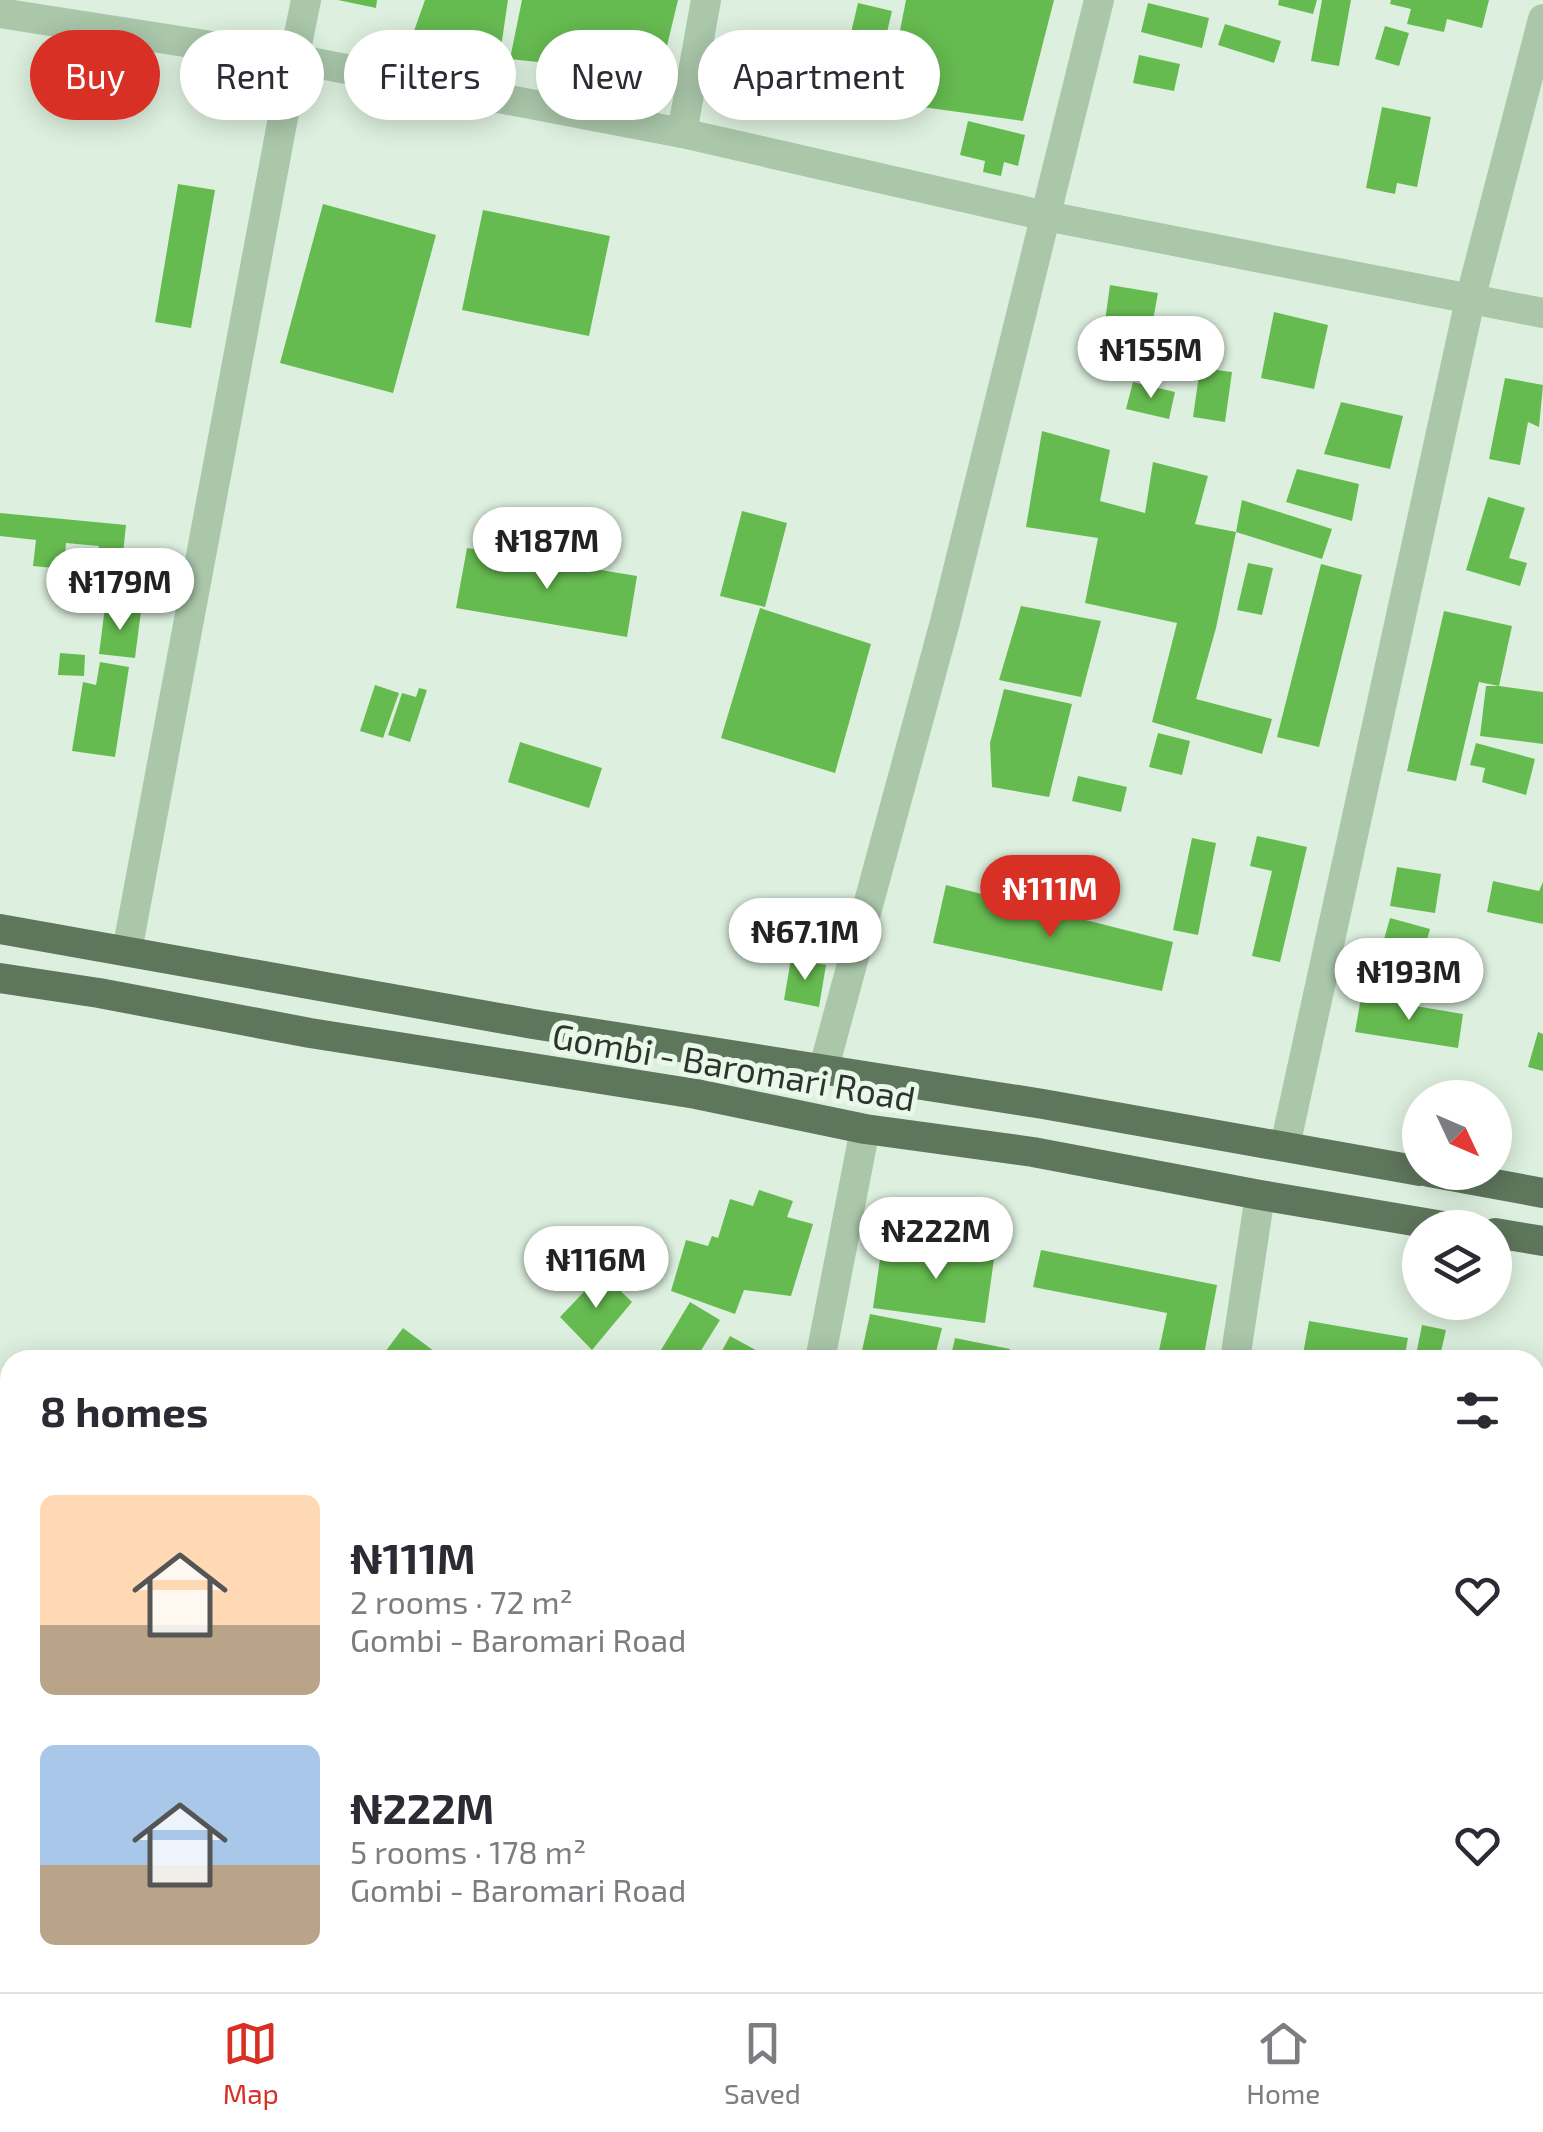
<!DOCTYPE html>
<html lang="en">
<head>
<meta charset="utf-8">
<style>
  :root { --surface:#fff; --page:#f7f7f7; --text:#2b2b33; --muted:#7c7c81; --line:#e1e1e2; --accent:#d93025 }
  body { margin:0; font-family:"Exo 2",sans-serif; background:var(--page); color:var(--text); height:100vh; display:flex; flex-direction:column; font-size:38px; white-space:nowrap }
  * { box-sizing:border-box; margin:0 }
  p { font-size:32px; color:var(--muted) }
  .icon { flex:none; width:55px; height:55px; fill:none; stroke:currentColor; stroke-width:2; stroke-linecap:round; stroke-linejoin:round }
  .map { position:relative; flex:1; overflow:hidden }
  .sheet { position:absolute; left:0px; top:1350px; width:1545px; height:642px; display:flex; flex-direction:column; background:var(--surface); border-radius:30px 30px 0 0; box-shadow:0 5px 25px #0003 }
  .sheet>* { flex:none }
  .guide { position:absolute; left:30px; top:30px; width:1000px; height:90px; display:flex; gap:20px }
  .needle { width:65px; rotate:134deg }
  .buttons { position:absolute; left:1402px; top:1080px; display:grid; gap:20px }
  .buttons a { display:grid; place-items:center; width:110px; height:110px; border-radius:50%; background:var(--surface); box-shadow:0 5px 25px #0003; font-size:50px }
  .price { position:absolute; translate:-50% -85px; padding:0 22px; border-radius:35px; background:#fff; color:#222; font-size:32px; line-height:65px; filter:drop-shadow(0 2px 5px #0008) }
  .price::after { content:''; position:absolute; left:50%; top:60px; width:30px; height:22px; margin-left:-15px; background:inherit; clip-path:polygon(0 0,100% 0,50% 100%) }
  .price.selected { background:var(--accent); color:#fff }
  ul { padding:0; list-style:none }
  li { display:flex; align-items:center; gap:30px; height:250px; padding:0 40px }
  li span { display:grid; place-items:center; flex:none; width:280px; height:200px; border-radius:15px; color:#555 }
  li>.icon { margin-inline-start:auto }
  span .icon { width:120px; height:120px; fill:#fffc; stroke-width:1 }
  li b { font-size:42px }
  h2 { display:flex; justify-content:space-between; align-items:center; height:120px; padding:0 40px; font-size:42px }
  .chip { padding:0 35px; border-radius:45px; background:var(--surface); box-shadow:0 5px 25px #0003; font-size:35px; line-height:90px }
  .chip.selected { background:var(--accent); color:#fff }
  .tab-bar { display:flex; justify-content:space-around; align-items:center; height:140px; border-top:2px solid var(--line); background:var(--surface); font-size:28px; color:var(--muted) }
  .tab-bar a { display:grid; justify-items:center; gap:5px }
  .tab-bar .selected { color:var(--accent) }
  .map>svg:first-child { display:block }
  .building { fill:#66bb50 }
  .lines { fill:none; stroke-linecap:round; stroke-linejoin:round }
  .minor { stroke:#aac7aa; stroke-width:30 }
  .major { stroke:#5e765b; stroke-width:30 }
  .labels { text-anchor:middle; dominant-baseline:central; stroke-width:10; stroke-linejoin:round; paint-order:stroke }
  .street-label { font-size:35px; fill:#2b3529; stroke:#e9f8ea }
</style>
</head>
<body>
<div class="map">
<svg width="1543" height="1992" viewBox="0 0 1543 1992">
  <rect width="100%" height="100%" fill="#ddf0df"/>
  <!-- building -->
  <g class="building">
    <path d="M338 0H377L376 8Z"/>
    <path d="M425 0H508L501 47 414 31Z"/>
    <path d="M522 0H678L660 75 510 59Z"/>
    <path d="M906 0H1054L1023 121 886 102Z"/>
    <path d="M1279 0H1317L1313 14 1278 5Z"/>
    <path d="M1322 0H1351L1339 66 1311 61Z"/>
    <path d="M1391 0H1489L1482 28 1447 19 1444 32 1407 24 1411 9 1390 4Z"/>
    <path d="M858 3 892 11 872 96 838 88Z"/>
    <path d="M1148 3 1209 18 1202 48 1141 32Z"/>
    <path d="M1225 24 1281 41 1274 63 1218 45Z"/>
    <path d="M1385 26 1409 33 1399 66 1375 59Z"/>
    <path d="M1139 55 1180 64 1174 91 1133 83Z"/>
    <path d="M1382 107 1431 117 1417 187 1397 183 1395 194 1366 188Z"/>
    <path d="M968 121 1025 135 1018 166 1004 162 1001 176 983 172 985 161 960 155Z"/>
    <path d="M178 184 215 190 191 328 155 322Z"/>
    <path d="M323 204 436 235 393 393 280 363Z"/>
    <path d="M483 210 610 236 589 336 462 310Z"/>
    <path d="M1110 285 1158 293 1144 369 1099 365Z"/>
    <path d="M1274 312 1328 325 1314 389 1261 378Z"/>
    <path d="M1200 368 1232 372 1225 422 1193 417Z"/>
    <path d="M1505 378 1543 385 1539 427 1528 422 1520 465 1489 459Z"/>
    <path d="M1133 382 1175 392 1169 419 1126 409Z"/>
    <path d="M1341 402 1403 416 1390 469 1324 454Z"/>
    <path d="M1042 431 1110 450 1100 501 1145 513 1153 462 1208 476 1195 524 1236 532 1216 628 1196 699 1272 719 1262 754 1152 722 1177 623 1085 603 1098 538 1026 527Z"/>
    <path d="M1297 469 1359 484 1352 521 1286 502Z"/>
    <path d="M1488 497 1525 508 1509 558 1527 563 1520 586 1466 570Z"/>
    <path d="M1242 500 1332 529 1322 559 1236 532Z"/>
    <path d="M742 511 787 523 765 607 720 596Z"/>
    <path d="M0 513 126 525 122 563 97 561 99 546 66 543 64 569 33 566 36 540 0 536Z"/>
    <path d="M467 548 637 576 627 637 456 608Z"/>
    <path d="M1248 563 1273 568 1262 615 1237 610Z"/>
    <path d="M1321 564 1362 575 1319 747 1277 737Z"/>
    <path d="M1021 606 1101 621 1081 697 999 680Z"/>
    <path d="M105 607 141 611 135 658 99 654Z"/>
    <path d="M760 608 871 644 835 773 721 738Z"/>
    <path d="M1444 611 1512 626 1499 686 1543 692V744L1480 736 1486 686H1499L1479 682 1456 781 1407 771Z"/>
    <path d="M60 653 85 655 84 676 58 675Z"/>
    <path d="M100 662 129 667 115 757 72 751 83 682 96 685Z"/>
    <path d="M375 685 399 693 383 738 360 731Z"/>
    <path d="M419 688 427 690 410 742 388 735 402 693 416 697Z"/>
    <path d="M1004 689 1072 704 1049 797 992 787 990 743Z"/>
    <path d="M1158 733 1190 741 1182 775 1149 767Z"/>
    <path d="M520 742 602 768 589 808 508 782Z"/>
    <path d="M1476 743 1535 759 1526 795 1482 782 1485 768 1470 765Z"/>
    <path d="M1078 776 1127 787 1121 812 1072 801Z"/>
    <path d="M1257 836 1307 847 1280 962 1252 956 1272 871 1250 866Z"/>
    <path d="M1192 838 1216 843 1198 935 1173 930Z"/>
    <path d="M1397 867 1441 874 1435 913 1390 906Z"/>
    <path d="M1493 881 1539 891 1543 882V924L1487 912Z"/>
    <path d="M946 885 1173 942 1162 991 933 943Z"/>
    <path d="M1390 918 1430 929 1411 997 1371 986Z"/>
    <path d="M791 959 826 965 819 1007 784 1000Z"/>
    <path d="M1361 997 1463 1014 1458 1048 1355 1032Z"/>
    <path d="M1538 1032 1543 1034V1071L1528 1067Z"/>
    <path d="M759 1190 793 1201 787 1217 813 1224 791 1296 744 1290 735 1314 671 1291 686 1240 708 1246 712 1236 718 1238 730 1199 753 1206Z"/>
    <path d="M913 1241 995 1252 985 1323 873 1308 881 1252 910 1257Z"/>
    <path d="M1041 1250 1217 1285 1203 1360H1157L1167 1313 1033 1287Z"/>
    <path d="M602 1273 632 1302 592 1350 560 1317Z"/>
    <path d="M690 1302 720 1320 695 1360H655Z"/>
    <path d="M870 1314 942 1328 934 1360H860Z"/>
    <path d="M1309 1321 1408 1338 1404 1360H1302Z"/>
    <path d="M1422 1325 1446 1330 1439 1360H1415Z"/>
    <path d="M403 1328 446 1360H379Z"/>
    <path d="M730 1336 774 1360H717Z"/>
    <path d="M955 1338 1010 1349 1007 1360H950Z"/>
    <path d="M1542 1469H1543V1551L1535 1549V1494Z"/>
    <path d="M509 1982H655L653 1992H546Z"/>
    <path d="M695 1982H751L749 1992H693Z"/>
    <path d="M849 1982H917L915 1992H847Z"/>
  </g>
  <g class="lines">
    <!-- minor -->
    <g class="minor">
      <path d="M306 0 294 59 682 133 706 0"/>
      <path d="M0 13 294 59 127 951"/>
      <path d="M682 133 1046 216 1543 313"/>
      <path d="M823 1071 945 622 1099 0"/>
      <path d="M1285 1146 1470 300 1543 19"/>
      <path d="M820 1360 865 1129"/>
      <path d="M1235 1360 1260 1195"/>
      <path d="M1535 1933 1543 1898"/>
      <path d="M1368 1982 1395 1992"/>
      <path d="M965 1992 967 1982"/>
      <path d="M1168 1992 1169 1982"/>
      <path d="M1512 1992 1517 1982"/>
    </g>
    <!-- major -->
    <g class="major">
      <path d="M0 929 533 1024 1043 1104 1420 1171"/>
      <path d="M0 978 99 993 310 1033 696 1094 865 1129 1033 1152 1260 1195 1455 1228"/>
      <path d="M1429 1172 1543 1193"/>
      <path d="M1495 1233 1543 1241"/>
    </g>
  </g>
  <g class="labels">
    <!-- street labels -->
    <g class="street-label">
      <text transform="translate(734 1066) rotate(10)">Gombi - Baromari Road</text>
    </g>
  </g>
</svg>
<div class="buttons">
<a><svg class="needle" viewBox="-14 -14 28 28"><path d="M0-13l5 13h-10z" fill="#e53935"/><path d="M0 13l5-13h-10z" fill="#7c7c81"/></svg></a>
<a><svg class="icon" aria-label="layers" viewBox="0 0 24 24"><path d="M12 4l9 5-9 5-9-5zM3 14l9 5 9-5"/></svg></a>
</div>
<b class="price" style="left:1151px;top:401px">₦155M</b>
<b class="price" style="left:547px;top:592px">₦187M</b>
<b class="price" style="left:120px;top:633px">₦179M</b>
<b class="price selected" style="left:1050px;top:940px">₦111M</b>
<b class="price" style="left:805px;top:983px">₦67.1M</b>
<b class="price" style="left:1409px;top:1023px">₦193M</b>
<b class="price" style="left:936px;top:1282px">₦222M</b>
<b class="price" style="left:596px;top:1311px">₦116M</b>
<div class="guide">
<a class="chip selected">Buy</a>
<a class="chip">Rent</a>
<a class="chip">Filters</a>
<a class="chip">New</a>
<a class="chip">Apartment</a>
</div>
<section class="sheet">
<h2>8 homes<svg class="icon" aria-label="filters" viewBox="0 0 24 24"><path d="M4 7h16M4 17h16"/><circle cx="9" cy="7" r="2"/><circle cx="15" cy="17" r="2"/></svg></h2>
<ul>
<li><span style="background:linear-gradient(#ffd9b3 65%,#b9a48a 0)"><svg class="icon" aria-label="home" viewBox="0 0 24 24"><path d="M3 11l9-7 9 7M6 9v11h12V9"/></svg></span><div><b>₦111M</b><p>2 rooms · 72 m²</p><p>Gombi - Baromari Road</p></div><svg class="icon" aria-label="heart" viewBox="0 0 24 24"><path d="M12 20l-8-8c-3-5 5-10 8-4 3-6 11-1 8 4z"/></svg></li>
<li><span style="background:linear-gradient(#a9c7e8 60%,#b9a48a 0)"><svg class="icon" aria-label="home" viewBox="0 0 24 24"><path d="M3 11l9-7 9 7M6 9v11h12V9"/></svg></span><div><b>₦222M</b><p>5 rooms · 178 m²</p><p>Gombi - Baromari Road</p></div><svg class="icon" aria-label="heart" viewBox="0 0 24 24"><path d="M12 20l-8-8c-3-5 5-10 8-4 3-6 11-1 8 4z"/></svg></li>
</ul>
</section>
</div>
<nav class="tab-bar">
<a class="selected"><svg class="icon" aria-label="map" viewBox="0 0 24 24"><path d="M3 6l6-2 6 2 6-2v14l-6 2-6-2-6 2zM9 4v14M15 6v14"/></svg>Map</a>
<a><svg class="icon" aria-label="saved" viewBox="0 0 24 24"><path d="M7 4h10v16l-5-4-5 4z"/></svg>Saved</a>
<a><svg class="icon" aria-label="home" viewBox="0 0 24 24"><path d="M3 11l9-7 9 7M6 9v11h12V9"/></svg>Home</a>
</nav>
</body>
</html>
